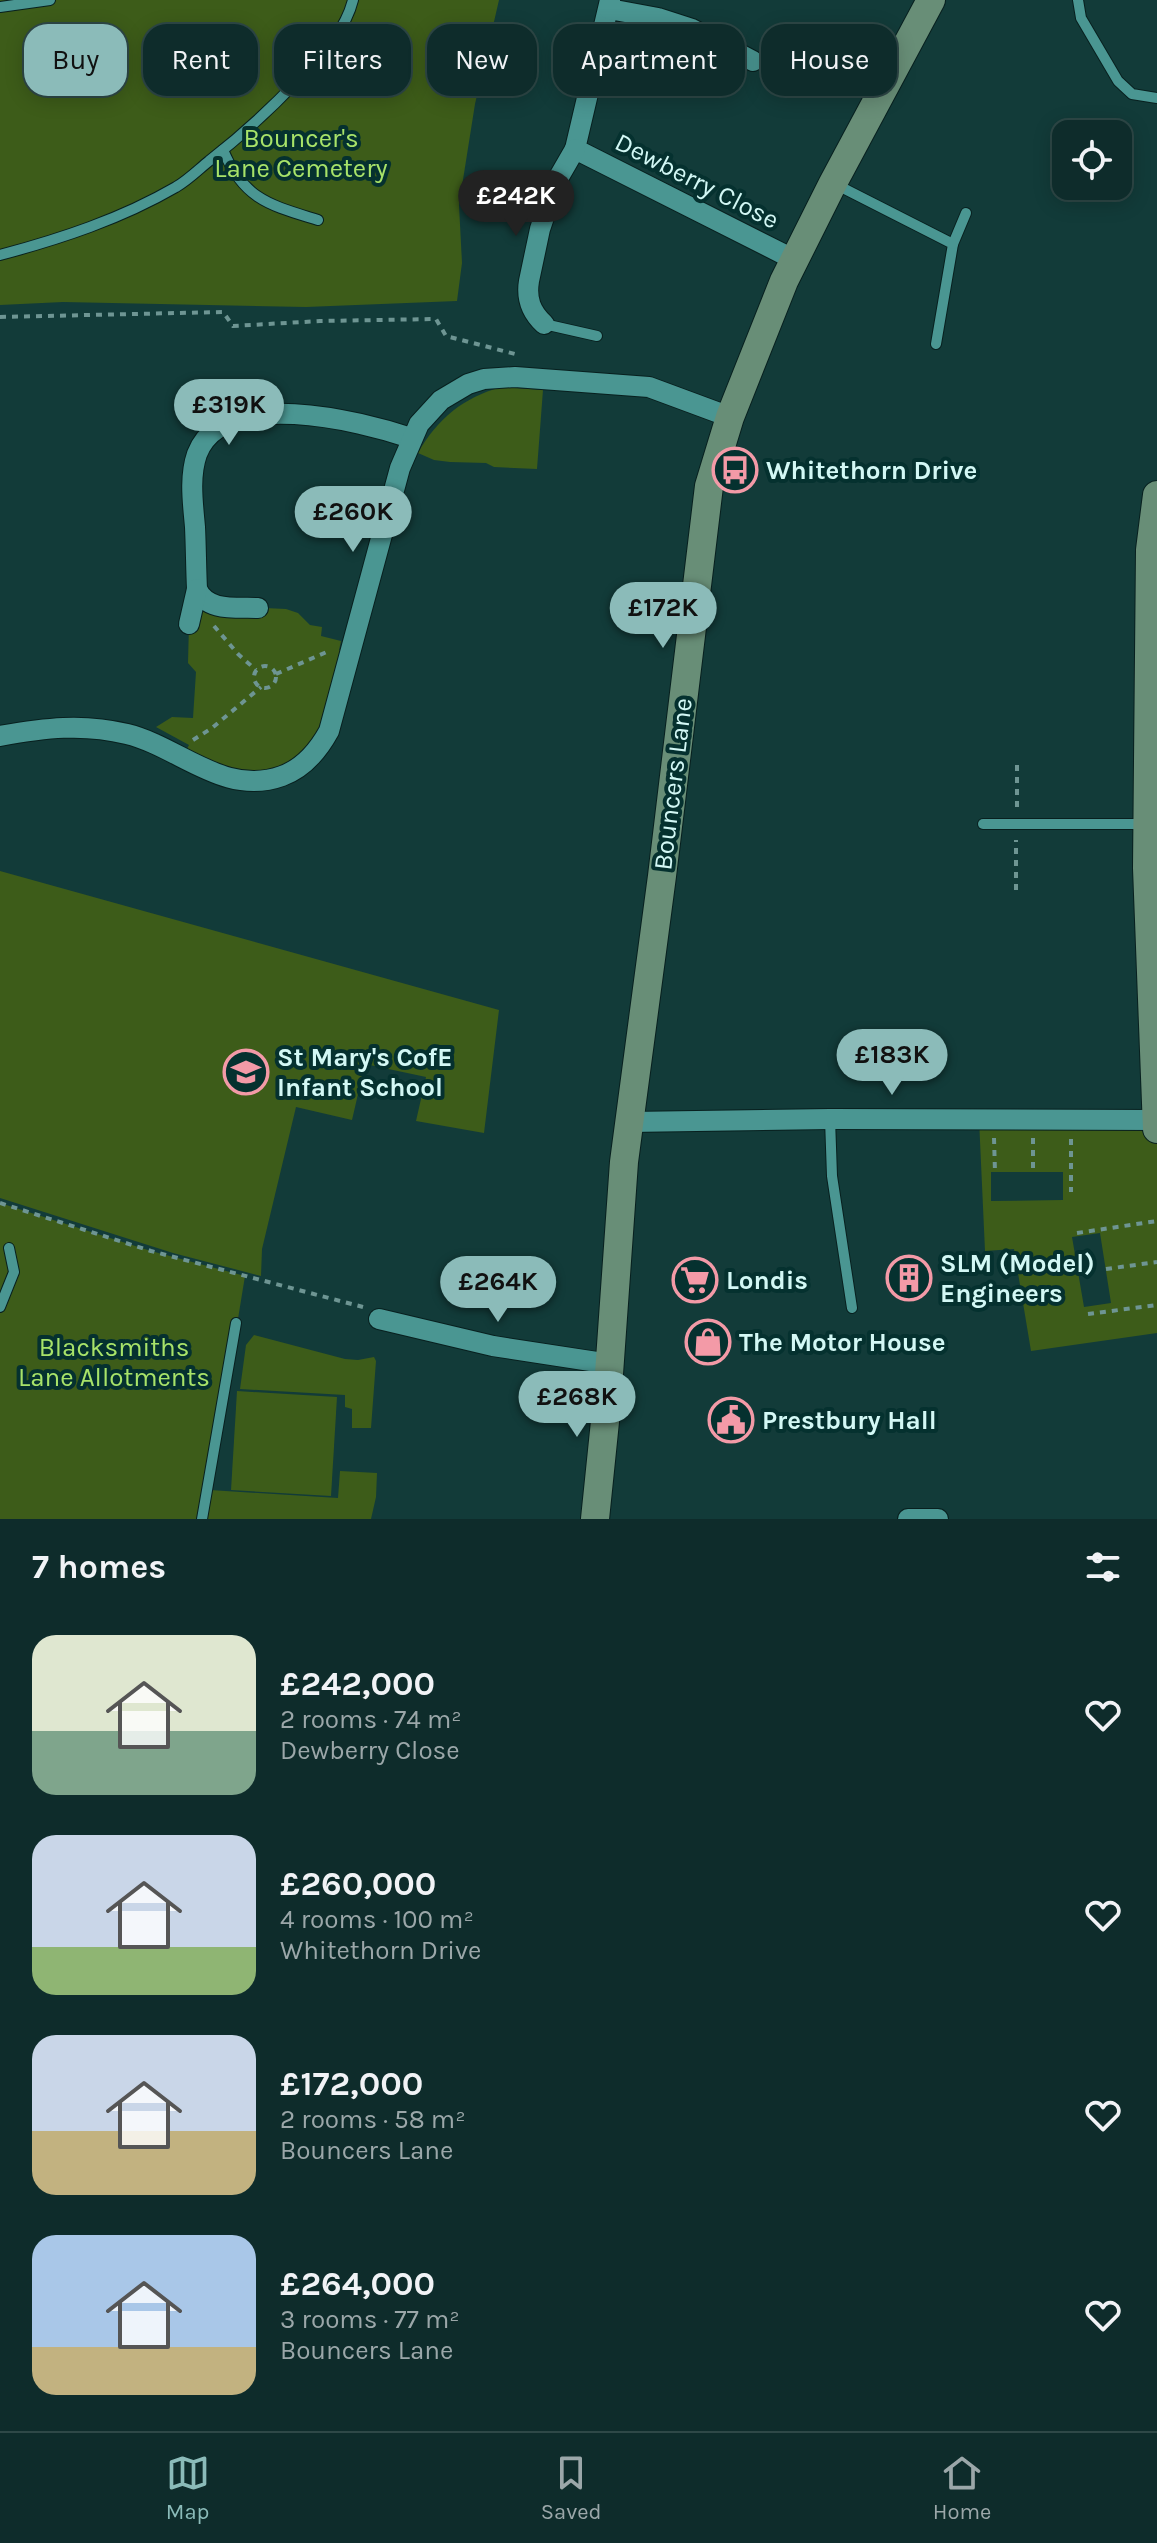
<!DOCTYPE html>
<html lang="en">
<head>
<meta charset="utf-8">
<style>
  :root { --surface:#0e2c2b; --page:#1c3837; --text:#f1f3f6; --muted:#9ba7a9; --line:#2e4847; --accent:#8bbbb9 }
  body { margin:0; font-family:Karla,sans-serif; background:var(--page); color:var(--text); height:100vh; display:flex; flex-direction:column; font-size:30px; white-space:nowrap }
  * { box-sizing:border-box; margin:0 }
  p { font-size:26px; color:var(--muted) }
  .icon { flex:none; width:44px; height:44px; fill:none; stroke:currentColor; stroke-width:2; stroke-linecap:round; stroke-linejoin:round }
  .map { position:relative; height:1519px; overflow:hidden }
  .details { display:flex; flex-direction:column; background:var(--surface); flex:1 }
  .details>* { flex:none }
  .guide { position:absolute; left:24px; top:24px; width:1110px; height:72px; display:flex; gap:16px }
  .tools { position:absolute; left:1052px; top:120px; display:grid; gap:16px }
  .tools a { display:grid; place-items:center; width:80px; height:80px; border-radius:16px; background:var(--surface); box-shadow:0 4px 20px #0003,0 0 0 2px var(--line); font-size:40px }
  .price { position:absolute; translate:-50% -68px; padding:0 18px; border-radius:28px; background:var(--accent); color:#111; font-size:26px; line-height:52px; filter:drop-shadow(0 2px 4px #0008) }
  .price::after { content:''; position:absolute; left:50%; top:48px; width:24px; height:18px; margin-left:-12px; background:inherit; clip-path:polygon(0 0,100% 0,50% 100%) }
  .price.active { background:#222; color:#fff }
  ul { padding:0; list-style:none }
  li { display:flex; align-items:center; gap:24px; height:200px; padding:0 32px }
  li span { display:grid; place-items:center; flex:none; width:224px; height:160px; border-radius:24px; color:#555 }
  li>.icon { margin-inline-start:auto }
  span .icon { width:96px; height:96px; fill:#fffc; stroke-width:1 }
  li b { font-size:34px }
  h2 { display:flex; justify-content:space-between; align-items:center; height:96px; padding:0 32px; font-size:34px }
  .tag { padding:0 28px; border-radius:24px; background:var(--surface); box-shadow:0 4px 20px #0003,0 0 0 2px var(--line); font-size:28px; line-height:72px }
  .tag.active { background:var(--accent); color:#111 }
  .menu { display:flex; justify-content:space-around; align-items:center; height:112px; border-top:2px solid var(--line); background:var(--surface); font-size:22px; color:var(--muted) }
  .menu a { display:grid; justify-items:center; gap:4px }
  .menu .active { color:var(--accent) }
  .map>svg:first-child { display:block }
  .green { fill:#3d5c19; fill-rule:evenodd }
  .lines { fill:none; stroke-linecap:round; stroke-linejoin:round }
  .lane-casing { stroke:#08201f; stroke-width:12 }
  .street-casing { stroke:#08201f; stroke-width:22 }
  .secondary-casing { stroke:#08201f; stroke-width:30 }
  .path { stroke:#6e9593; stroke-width:4; stroke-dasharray:6 6; stroke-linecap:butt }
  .lane { stroke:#4a9692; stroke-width:10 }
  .street { stroke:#4a9692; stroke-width:20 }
  .secondary { stroke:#688e77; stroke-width:28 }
  .labels { text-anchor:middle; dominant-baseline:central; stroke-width:8; stroke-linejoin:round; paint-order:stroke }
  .park-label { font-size:26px; fill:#a8e369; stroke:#05312f }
  .street-label { font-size:26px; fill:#d3f8f5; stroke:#05312f }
  .poi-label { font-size:26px; font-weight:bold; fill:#d3f8f5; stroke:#05312f; text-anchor:start }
</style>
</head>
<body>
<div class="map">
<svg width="1157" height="1519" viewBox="0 0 1157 1519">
  <rect width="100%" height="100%" fill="#123b39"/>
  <!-- green -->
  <g class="green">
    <path d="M0 0H499L475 104 459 205 462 263 457 301 306 307 63 302 0 305Z"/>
    <path d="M501 387 543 390 537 469 494 467 486 463 450 462 434 460 418 453C438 418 463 398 501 387Z"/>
    <path d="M197 589 220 606 286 609 298 613 310 625 322 627 321 636 341 641 339 650 349 653 329 731 273 779 182 758 189 745 156 727 172 717 193 718 196 672 188 663 189 624Z"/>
    <path d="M0 871 499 1010 484 1133 416 1121 426 1077 365 1064 352 1120 296 1107 262 1249 261 1276 173 1253 0 1198Z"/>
    <path d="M979 1119 1157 1129V1333L1031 1351 1014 1249 985 1251ZM991 1172H1063V1200L991 1201ZM1100 1233 1111 1303 1084 1307 1072 1237Z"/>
    <path d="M0 1203 151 1251 245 1276 210 1490 338 1498 340 1471 377 1473 376 1497 371 1519H0Z"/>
    <path d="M254 1335 345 1359 358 1360 374 1357 376 1361 371 1428H352V1409L345 1407V1395L240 1389 246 1345Z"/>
    <path d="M237 1391 337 1397 331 1496 231 1490Z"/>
  </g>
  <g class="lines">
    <!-- lane casing -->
    <g class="lane-casing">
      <g id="lane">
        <path d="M1078 0 1081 18 1118 81 1132 94 1157 98"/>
        <path d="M0 7 50 0"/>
        <path d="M223 150C244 200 270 205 318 220"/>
        <path d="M835 184 953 244 936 344"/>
        <path d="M953 244 966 213"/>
        <path d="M0 255C60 239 121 219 176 187 187 181 198 170 209 161 241 136 271 109 299 79 320 56 345 32 353 0"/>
        <path d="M544 324 597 336"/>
        <path d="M983 824H1146"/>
        <path d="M830 1119 832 1176 852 1308"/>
        <path d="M0 1307 14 1272 9 1248"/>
        <path d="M202 1519 236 1323"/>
      </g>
    </g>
    <!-- street casing -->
    <g class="street-casing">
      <g id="street">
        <path d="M610 0 575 149 795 260"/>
        <path d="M609 9 658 18 692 29 753 61"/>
        <path d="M544 324C531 312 526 299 529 281L540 229 556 182 575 149"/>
        <path d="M258 608C236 607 207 612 197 589 196 568 196 548 195 527 193 504 189 477 197 454 223 386 360 421 411 438"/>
        <path d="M189 624 197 589"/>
        <path d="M0 736C44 728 83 723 127 734 180 747 224 797 282 776 304 768 318 751 329 731L400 468 419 424 441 400 468 384 484 379 515 377 649 387 730 417"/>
        <path d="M629 1122 830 1119 1156 1120"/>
        <path d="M379 1319 493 1346 610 1364"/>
        <path d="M908 1519H938"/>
      </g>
    </g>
    <!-- secondary casing -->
    <g class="secondary-casing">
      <g id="secondary">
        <path d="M1157 495 1150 550 1147 868 1157 1129"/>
        <path d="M595 1519 607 1402 624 1162 662 876 709 486 730 417 784 281 833 183 931 0"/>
      </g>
    </g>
    <!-- path -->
    <g class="path">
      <path d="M0 317 223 312 233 326 320 321 436 319 446 336 519 355"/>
      <path d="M214 626 238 654 256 670"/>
      <circle cx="265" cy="677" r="11"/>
      <path d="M276 674 329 651"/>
      <path d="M193 740 212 728 261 687"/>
      <path d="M1017 807V762"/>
      <path d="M1016 890V840"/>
      <path d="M994 1138 995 1172"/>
      <path d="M1033 1138V1172"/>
      <path d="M1071 1139V1192"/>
      <path d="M0 1203 151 1251 363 1307"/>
      <path d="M1077 1233 1157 1221"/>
      <path d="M1106 1269 1157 1262"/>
      <path d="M1088 1314 1157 1305"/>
    </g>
    <!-- lane -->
    <use href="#lane" class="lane"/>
    <!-- street -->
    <use href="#street" class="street"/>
    <!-- secondary -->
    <use href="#secondary" class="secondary"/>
  </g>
  <!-- icons -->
  <defs>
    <g id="bus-ring" transform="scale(2.3)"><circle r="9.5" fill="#05312f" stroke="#f39aa7" stroke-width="1.5"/><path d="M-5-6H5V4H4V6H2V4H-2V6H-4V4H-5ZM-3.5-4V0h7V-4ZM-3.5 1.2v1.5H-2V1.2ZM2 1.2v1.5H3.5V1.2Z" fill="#f39aa7"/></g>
    <g id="school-ring" transform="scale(2.3)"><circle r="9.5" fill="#05312f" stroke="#f39aa7" stroke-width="1.5"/><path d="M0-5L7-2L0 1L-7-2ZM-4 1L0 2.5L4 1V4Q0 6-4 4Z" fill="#f39aa7"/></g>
    <g id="building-ring" transform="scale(2.3)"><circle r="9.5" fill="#05312f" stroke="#f39aa7" stroke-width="1.5"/><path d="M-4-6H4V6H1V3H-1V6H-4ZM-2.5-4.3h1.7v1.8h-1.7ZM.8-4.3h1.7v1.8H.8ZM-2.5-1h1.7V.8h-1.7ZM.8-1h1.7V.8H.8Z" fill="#f39aa7"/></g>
    <g id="supermarket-ring" transform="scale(2.3)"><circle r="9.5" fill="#05312f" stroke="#f39aa7" stroke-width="1.5"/><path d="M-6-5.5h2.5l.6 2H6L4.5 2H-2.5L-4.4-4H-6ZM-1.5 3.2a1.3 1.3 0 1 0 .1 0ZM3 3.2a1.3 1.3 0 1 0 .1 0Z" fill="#f39aa7"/></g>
    <g id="shop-ring" transform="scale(2.3)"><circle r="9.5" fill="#05312f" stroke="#f39aa7" stroke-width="1.5"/><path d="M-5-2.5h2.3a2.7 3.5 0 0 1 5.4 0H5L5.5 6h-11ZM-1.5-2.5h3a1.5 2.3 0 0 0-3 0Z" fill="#f39aa7"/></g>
    <g id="civic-ring" transform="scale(2.3)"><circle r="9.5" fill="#05312f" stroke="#f39aa7" stroke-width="1.5"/><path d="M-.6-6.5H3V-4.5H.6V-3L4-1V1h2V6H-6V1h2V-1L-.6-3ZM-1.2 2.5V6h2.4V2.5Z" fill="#f39aa7"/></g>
  </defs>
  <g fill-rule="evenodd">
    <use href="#bus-ring" x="735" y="470"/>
    <use href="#school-ring" x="246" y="1072"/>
    <use href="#building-ring" x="909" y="1278"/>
    <use href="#supermarket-ring" x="695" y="1280"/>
    <use href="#shop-ring" x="708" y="1342"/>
    <use href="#civic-ring" x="731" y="1420"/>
  </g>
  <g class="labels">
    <!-- park labels -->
    <g class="park-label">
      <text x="301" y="138">Bouncer's<tspan x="301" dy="30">Lane Cemetery</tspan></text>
      <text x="114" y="1347">Blacksmiths<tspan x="114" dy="30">Lane Allotments</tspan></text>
    </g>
    <!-- street labels -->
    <g class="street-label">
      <text transform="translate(697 181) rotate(27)">Dewberry Close</text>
      <text transform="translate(673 784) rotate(-83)">Bouncers Lane</text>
    </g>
    <!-- poi labels -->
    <g class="poi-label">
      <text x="766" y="470">Whitethorn Drive</text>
      <text x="277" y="1057">St Mary's CofE<tspan x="277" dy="30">Infant School</tspan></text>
      <text x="940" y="1263">SLM (Model)<tspan x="940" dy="30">Engineers</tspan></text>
      <text x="726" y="1280">Londis</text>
      <text x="739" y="1342">The Motor House</text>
      <text x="762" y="1420">Prestbury Hall</text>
    </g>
  </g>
</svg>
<div class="tools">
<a><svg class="icon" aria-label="locate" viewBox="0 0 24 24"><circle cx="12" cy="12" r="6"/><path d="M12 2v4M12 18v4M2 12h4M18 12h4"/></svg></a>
</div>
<b class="price active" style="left:516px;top:238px">£242K</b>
<b class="price" style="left:229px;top:447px">£319K</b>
<b class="price" style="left:353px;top:554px">£260K</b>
<b class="price" style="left:663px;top:650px">£172K</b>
<b class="price" style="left:892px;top:1097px">£183K</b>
<b class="price" style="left:498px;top:1324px">£264K</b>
<b class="price" style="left:577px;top:1439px">£268K</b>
<div class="guide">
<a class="tag active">Buy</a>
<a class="tag">Rent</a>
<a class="tag">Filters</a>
<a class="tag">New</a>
<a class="tag">Apartment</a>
<a class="tag">House</a>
</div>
</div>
<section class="details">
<h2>7 homes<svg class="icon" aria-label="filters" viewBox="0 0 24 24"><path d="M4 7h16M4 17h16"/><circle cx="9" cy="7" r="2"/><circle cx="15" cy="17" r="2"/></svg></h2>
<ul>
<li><span style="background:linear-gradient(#dfe7d0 60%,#7fa58c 0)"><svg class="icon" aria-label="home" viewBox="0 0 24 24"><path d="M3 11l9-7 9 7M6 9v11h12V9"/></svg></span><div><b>£242,000</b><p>2 rooms · 74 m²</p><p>Dewberry Close</p></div><svg class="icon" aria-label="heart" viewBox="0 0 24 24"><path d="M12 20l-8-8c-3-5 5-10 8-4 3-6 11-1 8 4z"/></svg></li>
<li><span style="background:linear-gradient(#c9d6e8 70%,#8fb573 0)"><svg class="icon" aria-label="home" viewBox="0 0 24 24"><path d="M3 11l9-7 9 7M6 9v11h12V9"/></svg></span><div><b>£260,000</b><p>4 rooms · 100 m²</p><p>Whitethorn Drive</p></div><svg class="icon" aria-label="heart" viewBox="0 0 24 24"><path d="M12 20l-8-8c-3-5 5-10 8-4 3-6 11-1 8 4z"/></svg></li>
<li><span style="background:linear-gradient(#c9d6e8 60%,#c2b280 0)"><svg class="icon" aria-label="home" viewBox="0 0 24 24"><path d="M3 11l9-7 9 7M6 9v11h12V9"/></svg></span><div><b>£172,000</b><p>2 rooms · 58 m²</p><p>Bouncers Lane</p></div><svg class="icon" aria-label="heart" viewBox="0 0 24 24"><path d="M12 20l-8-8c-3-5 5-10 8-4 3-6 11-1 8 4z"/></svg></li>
<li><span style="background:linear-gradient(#a9c7e8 70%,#c2b280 0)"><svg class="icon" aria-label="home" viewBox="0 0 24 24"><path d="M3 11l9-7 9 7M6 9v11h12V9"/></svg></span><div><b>£264,000</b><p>3 rooms · 77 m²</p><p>Bouncers Lane</p></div><svg class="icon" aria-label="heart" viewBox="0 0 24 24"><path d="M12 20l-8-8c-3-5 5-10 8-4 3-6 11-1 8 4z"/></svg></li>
</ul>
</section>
<nav class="menu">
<a class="active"><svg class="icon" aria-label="map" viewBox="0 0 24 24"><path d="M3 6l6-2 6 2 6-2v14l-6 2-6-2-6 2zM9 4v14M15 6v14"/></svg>Map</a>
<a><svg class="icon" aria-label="saved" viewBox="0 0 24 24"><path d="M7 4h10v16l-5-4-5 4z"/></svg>Saved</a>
<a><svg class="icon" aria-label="home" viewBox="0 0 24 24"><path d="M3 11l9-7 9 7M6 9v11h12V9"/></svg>Home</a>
</nav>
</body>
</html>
